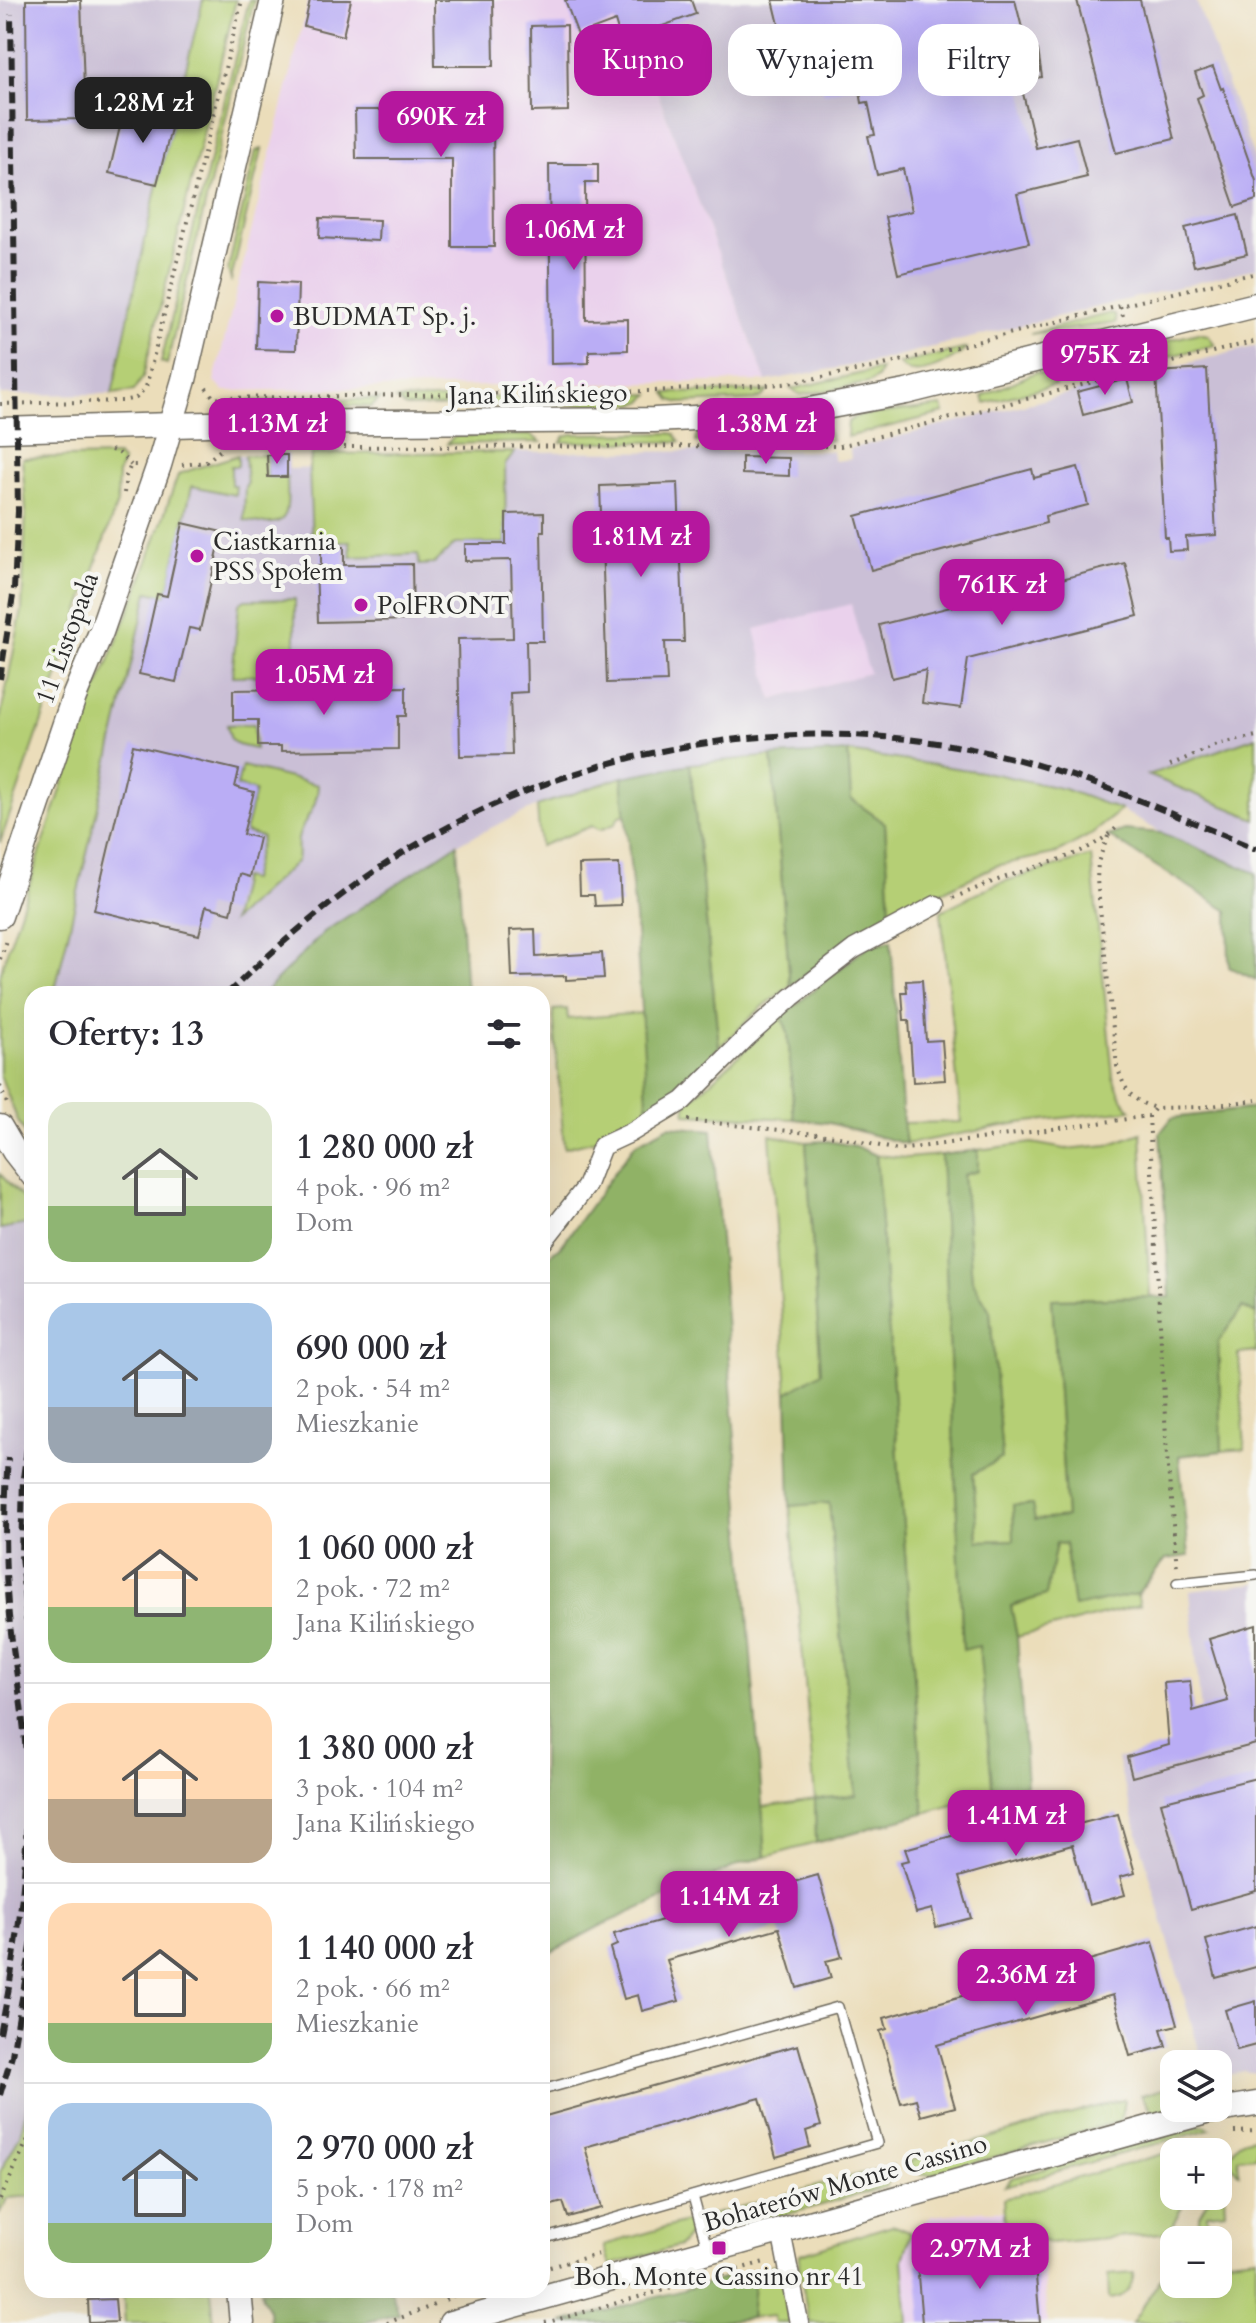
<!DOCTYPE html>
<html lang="pl">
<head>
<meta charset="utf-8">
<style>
  :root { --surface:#fff; --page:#f2f2f3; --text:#2b2b33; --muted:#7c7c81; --line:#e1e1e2; --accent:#b5179e }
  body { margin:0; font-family:Cardo,serif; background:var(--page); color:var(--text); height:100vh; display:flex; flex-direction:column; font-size:30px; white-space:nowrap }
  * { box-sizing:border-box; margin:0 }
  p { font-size:26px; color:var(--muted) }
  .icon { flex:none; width:44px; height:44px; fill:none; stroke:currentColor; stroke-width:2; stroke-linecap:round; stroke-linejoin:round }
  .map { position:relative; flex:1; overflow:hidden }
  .sheet { position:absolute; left:24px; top:986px; width:526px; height:1312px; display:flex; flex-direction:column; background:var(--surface); border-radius:24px; box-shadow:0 8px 32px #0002 }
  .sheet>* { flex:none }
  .top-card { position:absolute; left:574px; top:24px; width:562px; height:72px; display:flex; gap:16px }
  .controls { position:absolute; left:1160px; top:2050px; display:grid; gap:16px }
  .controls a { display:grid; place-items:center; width:72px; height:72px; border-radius:16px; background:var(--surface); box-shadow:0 8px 32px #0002; font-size:40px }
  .price { position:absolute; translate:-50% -68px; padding:0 18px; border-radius:16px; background:var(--accent); color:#fff; font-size:26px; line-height:52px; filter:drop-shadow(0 2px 4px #0008) }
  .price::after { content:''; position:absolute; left:50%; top:48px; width:24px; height:18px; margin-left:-12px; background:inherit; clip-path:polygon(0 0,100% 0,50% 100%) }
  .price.active { background:#222; color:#fff }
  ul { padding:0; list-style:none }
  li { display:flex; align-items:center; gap:24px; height:200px; padding:0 24px }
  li+li { border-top:2px solid var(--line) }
  li span { display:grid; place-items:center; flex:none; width:224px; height:160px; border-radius:24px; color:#555 }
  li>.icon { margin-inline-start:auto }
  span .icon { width:96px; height:96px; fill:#fffc; stroke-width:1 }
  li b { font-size:34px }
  h2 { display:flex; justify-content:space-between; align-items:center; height:96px; padding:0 24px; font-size:34px }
  .chip { padding:0 28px; border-radius:24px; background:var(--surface); box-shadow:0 8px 32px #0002; font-size:28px; line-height:72px }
  .chip.active { background:var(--accent); color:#fff }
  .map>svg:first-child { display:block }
  .built { fill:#ead1ec }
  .industrial { fill:#cabfd6; fill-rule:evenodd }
  .green { fill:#b5cf75; stroke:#707d50; stroke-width:2 }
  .forest { fill:#90b266; stroke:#5e6e48; stroke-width:2 }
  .building { fill:#baadf5 }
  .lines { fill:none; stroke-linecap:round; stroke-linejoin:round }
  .lane-casing { stroke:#6e695d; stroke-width:12 }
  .street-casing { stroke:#6e695d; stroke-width:21 }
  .secondary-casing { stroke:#6e695d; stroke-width:27 }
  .path { stroke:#6e695d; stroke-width:4; stroke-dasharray:2 6; stroke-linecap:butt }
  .lane { stroke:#fff; stroke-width:9 }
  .street { stroke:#fff; stroke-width:18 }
  .secondary { stroke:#fff; stroke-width:24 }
  .rail { stroke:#2b2b2b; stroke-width:6; stroke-dasharray:12 6; stroke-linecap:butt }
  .poi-dot { fill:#b5179e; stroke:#f6f6f2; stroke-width:3 }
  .labels { text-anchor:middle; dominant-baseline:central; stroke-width:8; stroke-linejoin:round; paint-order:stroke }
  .poi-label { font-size:26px; fill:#2b2b2b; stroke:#f6f6f2; text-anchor:start }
  .street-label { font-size:26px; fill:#2b2b2b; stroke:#f6f6f2 }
</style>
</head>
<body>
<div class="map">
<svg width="1256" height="2323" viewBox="0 0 1256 2323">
  <rect width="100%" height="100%" fill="#f6f6f2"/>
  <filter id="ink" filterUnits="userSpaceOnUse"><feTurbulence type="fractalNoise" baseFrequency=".0125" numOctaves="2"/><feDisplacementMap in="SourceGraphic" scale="16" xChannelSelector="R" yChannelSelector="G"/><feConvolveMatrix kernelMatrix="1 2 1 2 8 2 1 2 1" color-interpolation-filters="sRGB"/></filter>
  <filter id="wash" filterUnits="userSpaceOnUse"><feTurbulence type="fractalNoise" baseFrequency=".006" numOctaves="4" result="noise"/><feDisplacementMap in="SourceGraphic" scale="32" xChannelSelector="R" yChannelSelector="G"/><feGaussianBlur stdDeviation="1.8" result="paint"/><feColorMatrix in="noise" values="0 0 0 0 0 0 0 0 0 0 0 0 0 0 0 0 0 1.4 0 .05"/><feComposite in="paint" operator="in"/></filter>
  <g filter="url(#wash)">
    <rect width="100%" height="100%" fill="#ebddba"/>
    <!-- built -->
    <g class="built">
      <path d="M309 0H623L766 381 224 391 214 381Z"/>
      <path d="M851 603 870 673 772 700 754 629Z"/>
      <path d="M981 2211H1004L1006 2242 1041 2240 1047 2323H908L903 2260 911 2233 932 2216Z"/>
    </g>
    <!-- industrial -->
    <g class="industrial">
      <path d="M0 0H206L112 394 0 395Z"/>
      <path d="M623 0H1196L1256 163V268L876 361 766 381Z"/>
      <path d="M1256 346V737L1149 775 1256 819V873L1162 833 1121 810 1064 789 995 774 848 752 741 758 622 777 537 806 457 844 324 932 263 994H54L168 504 212 465 238 455 288 454 289 469 504 465 515 452 832 451 835 461 851 459 850 449ZM851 604 869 673 772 700 755 629Z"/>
      <path d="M32 1223V2084L20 2135 0 2172V1229Z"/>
      <path d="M1256 1583V2073L1243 2071 1218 2076V2064H1203L1117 1759 1203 1736 1190 1591Z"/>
    </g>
    <!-- green -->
    <g class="green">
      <path d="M203 0H236L143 377 134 391 112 394 157 184Z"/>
      <path d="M249 0H254L167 364 161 362Z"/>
      <path d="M262 149 231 280 228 270 256 151Z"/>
      <path d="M1111 313 1115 316 1116 323 1030 334Z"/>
      <path d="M1198 333 1208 335 1215 345 1143 363 1139 360 1136 348Z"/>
      <path d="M968 348C955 359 914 384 899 364Z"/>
      <path d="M1123 351 1126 363 1125 367 1073 381C1073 355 1103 356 1123 351Z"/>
      <path d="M881 369 877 378 869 383 801 395 791 389Z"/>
      <path d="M1036 372 1047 375 1055 385 985 403 983 396Z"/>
      <path d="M768 391 762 397 755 400 680 403 671 400 666 393Z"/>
      <path d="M650 394 644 401 635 404 544 405 533 401 530 397Z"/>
      <path d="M506 397 495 406 406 407 396 400Z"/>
      <path d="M380 399 371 407 307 403 235 405V401Z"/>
      <path d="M942 406 944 413 847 437 848 422 857 416Z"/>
      <path d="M812 423 827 429 832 440 696 442 697 436 706 432Z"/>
      <path d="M669 433 675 434 680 442H561L565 436 572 434Z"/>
      <path d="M531 435 541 442 447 444 452 438 458 436Z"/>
      <path d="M515 452 505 465 506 543 455 544 434 564 419 565 418 554 351 557 350 541 312 542 309 468 312 454Z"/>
      <path d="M238 455V466H231V485H236L235 495 192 486 167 596 148 592 54 994H32V1144L18 1121 0 1075V977L3 964 82 727 138 589 178 475C185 470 225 460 238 455Z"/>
      <path d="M245 455H267L268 477H287C288 517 291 530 244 520L245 486 247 485Z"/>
      <path d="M117 456 123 462 118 473 117 503 0 843V719L22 610 26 510 22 458Z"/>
      <path d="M295 599V675L232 676 239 604 245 600Z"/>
      <path d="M254 724 255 749 238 745 231 740 227 725Z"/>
      <path d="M1256 737V819L1148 775Z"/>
      <path d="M848 752 995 774 1064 789 1121 810 1090 835 1057 853 995 866 901 912 890 913 885 823 851 799Z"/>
      <path d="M772 756 790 986 760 1009 719 1047 690 764Z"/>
      <path d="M242 766 318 785C318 807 306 816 299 835 296 843 299 852 297 861L232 921 242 878 251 880 262 837 245 832 255 791 237 786Z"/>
      <path d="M622 777 627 814 619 816 615 824 600 830 592 826 540 846 537 806Z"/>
      <path d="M1091 856 1113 1077 1122 1098 1131 1110 1019 1123 906 1144 903 1123 961 1122 941 911 996 884Z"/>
      <path d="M567 1009 568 1019 642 1013 648 1115 608 1137 564 1148 553 1010Z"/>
      <path d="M782 1016 788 1033 794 1119 685 1114 687 1103Z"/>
      <path d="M1141 1133 1150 1297 1052 1299 1066 1518 1034 1520 1013 1505 1015 1540 978 1541 973 1474 1002 1458 990 1311 972 1280 963 1175 978 1171V1150L1032 1143 1065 1149 1108 1145Z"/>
      <path d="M770 1135 806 1142 821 1373 787 1393Z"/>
      <path d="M876 1155 907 1158 941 1155 963 1649 979 1645 993 1794 924 1813Z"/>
      <path d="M0 1174 32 1208V1223L0 1229Z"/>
      <path d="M1243 1307 1256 1314V1352L1239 1354 1245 1449 1222 1451 1218 1342Z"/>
      <path d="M829 1502 856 1796 815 1799 816 1843 766 1857 762 1807 815 1799 790 1506Z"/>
      <path d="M1056 1543 1065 1544 1074 1606 1137 1594 1140 1605 1017 1637 1011 1606 1046 1595Z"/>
      <path d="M32 2084V2196L7 2198 0 2215V2172L20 2135Z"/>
      <path d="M1174 2086V2107L1154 2113 1141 2095Z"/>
      <path d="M1124 2099 1121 2121 931 2175 918 2173 909 2161Z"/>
      <path d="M1203 2125 1210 2129 1005 2186 1012 2178Z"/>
      <path d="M1256 2137V2156L1238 2158 1239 2173 1237 2172 1230 2161C1232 2144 1240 2138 1256 2137Z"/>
      <path d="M1213 2140 1208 2152H1174V2196H1187L1172 2226 1162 2233 1049 2243 1041 2240 1006 2242 1003 2199Z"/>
      <path d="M893 2165V2176L885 2187 728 2231 713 2226 708 2216Z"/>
      <path d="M1224 2193 1225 2211 1207 2213 1208 2227 1204 2228 1199 2224V2215L1210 2196Z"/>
      <path d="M689 2221 690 2233 679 2246 610 2265 604 2245Z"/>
      <path d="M892 2225 911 2233 903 2260 908 2323H809L799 2265 800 2254Z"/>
      <path d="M1256 2256V2323H1132L1174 2258V2284H1218V2260Z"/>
      <path d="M779 2263 789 2323H774L773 2316 751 2318 755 2270Z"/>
      <path d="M1134 2273C1132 2289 1125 2298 1109 2299L1108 2275Z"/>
      <path d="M123 2290H211L214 2323H125Z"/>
    </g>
    <!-- forest -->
    <g class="forest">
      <path d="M848 752 851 799 885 823 890 913 790 986 772 756Z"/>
      <path d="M690 764 719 1047 691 1076 648 1115 635 918 622 777Z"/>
      <path d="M1124 830 1162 833 1256 873V980L1229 967 1228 911 1108 836Z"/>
      <path d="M457 844 466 994H263L324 932Z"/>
      <path d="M891 940 903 1123 906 1144 829 1123 794 1119 788 1033 782 1016 868 946Z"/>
      <path d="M1256 1108V1314L1243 1307 1218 1342 1222 1451 1179 1456 1189 1556 1166 1559 1137 1594 1074 1607 1065 1544 1056 1543 1046 1595 1011 1606 1017 1637 1027 1785 993 1794 979 1646 963 1650 941 1155 978 1150V1171L963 1175 972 1280 990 1311 1002 1458 973 1474 978 1541 1014 1540 1013 1505H1032L1035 1520 1066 1517 1052 1299 1170 1297 1160 1133 1172 1118Z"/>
      <path d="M669 1126 712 1130 766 1857 743 1863 604 1924 542 1957V1261L562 1245 635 1144Z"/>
      <path d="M828 1141 855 1146 876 1155 924 1813 816 1843 815 1799 856 1795 829 1503 790 1506 787 1393 821 1372 806 1142Z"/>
      <path d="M755 2270 751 2318 698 2323H563Z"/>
      <path d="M261 2290H391L399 2314 362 2323H270L269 2310 262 2298Z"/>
    </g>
    <g id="blocks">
      <!-- building -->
      <g class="building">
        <path d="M26 0H81L85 119 27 120Z"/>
        <path d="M310 0H351L343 36 304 26Z"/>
        <path d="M434 0H493L494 66H435Z"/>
        <path d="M565 0H691L696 14 621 41 615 21 578 35Z"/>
        <path d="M773 0H1015L1028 52 1038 50 1042 77 1033 78 1034 82 1021 85 1036 148 1077 138 1087 177 1017 194 1029 243 898 274 885 217 912 211 903 169 877 175 868 136 875 135 868 102 862 103 859 85 824 93 822 86 809 89 808 35 783 41Z"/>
        <path d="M1077 0H1140L1174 139 1116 153Z"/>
        <path d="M567 25 568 111 532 112 531 26Z"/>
        <path d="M1213 67 1221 89 1223 88 1256 181V200L1235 207 1197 98 1203 95 1195 73Z"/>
        <path d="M156 104 176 109 157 184 109 173 124 110 153 118Z"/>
        <path d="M355 110H493L494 247H452V159H356Z"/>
        <path d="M549 164H598V183H585L586 320 628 319V350L589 351V363L551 364Z"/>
        <path d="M1238 215 1247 254 1194 266 1185 228Z"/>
        <path d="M320 218 379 220 378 241 319 238Z"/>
        <path d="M258 282 298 284 296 350 256 349Z"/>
        <path d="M1207 369 1216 535 1186 537 1187 550 1169 551 1168 538H1165L1156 372Z"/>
        <path d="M1127 379 1133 402 1083 415 1077 392Z"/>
        <path d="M267 455H287V477H268Z"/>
        <path d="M742 457 789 458V476L742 474Z"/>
        <path d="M1078 467 1088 505 1045 516 1046 523 871 570 856 516 1032 469 1034 478Z"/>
        <path d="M678 483 684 642H665L667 681 607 683 600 486Z"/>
        <path d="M544 513V531H541L543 641H526L527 692 510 693 512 755 460 756 458 639 513 638 511 560 465 561V544H506V514Z"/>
        <path d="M183 523 222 532 200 630 189 628 176 682 139 674 157 594 167 596Z"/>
        <path d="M321 547H344V565L412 564 413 620 318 622 316 566H321Z"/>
        <path d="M1125 563 1138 616 968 659 961 708 922 703 926 670 892 678 879 625Z"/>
        <path d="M406 687V716H398V749L281 751V746H258V720H233V690Z"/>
        <path d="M133 745 239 770 235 787 254 792 243 834 259 838 250 877 240 874 231 913 206 906 199 935 94 910Z"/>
        <path d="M619 864 621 905 595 906 594 895H580L579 865Z"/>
        <path d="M535 929 536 957 602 953 604 978 566 980V976L512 977 510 930Z"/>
        <path d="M922 980 926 1041 942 1040 945 1080 913 1082 909 1020H904L902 992H907L906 981Z"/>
        <path d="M1256 1625V1744L1132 1777 1127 1757 1169 1745 1164 1683 1190 1681 1193 1711 1228 1701 1209 1639Z"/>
        <path d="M1256 1778V1891L1191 1909 1161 1802Z"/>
        <path d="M1065 1804 1071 1826 1118 1814 1135 1873 1120 1877 1125 1895 1089 1905 1072 1845 959 1877 971 1918 936 1927 932 1909 916 1913 901 1862 909 1860 905 1849Z"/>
        <path d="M818 1875 842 1957 826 1961 831 1978 797 1988 779 1928 667 1960 679 2001 642 2011 638 1995 624 1999 610 1948 617 1945 614 1934Z"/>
        <path d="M1256 1926V1967L1216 1978 1206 1940Z"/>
        <path d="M1153 1942 1177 2025 1161 2029 1166 2046 1130 2056 1113 1995 937 2045 955 2107 921 2116 916 2099 901 2103 880 2031 887 2029 884 2018Z"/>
        <path d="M1256 2001V2045L1237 2050 1225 2010Z"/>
        <path d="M798 2045 821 2126 806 2131 810 2147 776 2157 760 2098 585 2147 602 2208 568 2217 563 2202 548 2206 542 2186V2117Z"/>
        <path d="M1034 2254 1040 2323H922L917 2264Z"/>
        <path d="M115 2299 117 2322 89 2323 88 2300Z"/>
      </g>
    </g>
  </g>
  <g filter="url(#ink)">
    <use href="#blocks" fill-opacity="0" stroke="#6e695d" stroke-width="2"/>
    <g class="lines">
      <!-- lane casing -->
      <g class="lane-casing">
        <g id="lane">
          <path d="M1177 1583 1256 1575"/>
          <path d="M542 2090 838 2007 877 2143 542 2239"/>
          <path d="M693 2196 707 2248"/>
        </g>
      </g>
      <!-- street casing -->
      <g class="street-casing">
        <g id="street">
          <path d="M542 1243 586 1187 602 1146 630 1133 683 1101 747 1037 792 997 854 949 936 905"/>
          <path d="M781 2231 799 2323"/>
        </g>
      </g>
      <!-- secondary casing -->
      <g class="secondary-casing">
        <g id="secondary">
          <path d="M0 430 243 423 654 420 793 413 906 392 1256 305"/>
          <path d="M0 916 74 697 101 632 159 465 184 380 273 0"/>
          <path d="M0 1127 14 1151 32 1174"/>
          <path d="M239 2290 242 2323"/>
          <path d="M451 2323 1206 2112 1256 2104"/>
        </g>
      </g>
      <!-- path -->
      <g class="path">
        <path d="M1123 316 1120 306 1256 273"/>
        <path d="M206 388 214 398 223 399"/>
        <path d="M223 398 653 391 783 384 872 368 1120 306"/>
        <path d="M0 404 122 401 136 398 146 387 242 0"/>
        <path d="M296 447 840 446 1256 341"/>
        <path d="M111 450 119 453 131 465"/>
        <path d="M182 465 206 462 224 447"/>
        <path d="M124 493 126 476 131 465H137"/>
        <path d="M1170 765 1217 745 1256 736"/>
        <path d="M1108 836 1098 862 1097 880 1117 1066C1125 1090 1130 1100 1155 1108"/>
        <path d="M953 898C975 889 996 880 1018 873 1055 860 1090 854 1118 826"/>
        <path d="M0 959 8 938"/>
        <path d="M0 1086 8 1106"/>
        <path d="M1149 1116 1167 1456 1177 1568"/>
        <path d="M688 1120 835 1136 898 1150 1149 1116 1155 1108 1203 1107 1256 1100"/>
        <path d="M1234 2132 1256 2131"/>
        <path d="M0 2200 27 2141 32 2117"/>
        <path d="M542 2269 599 2254 600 2258"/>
        <path d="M445 2300 464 2290"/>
        <path d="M387 2323 437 2304"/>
        <path d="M545 2323 768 2261"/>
      </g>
      <!-- lane -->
      <use href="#lane" class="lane"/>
      <!-- street -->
      <use href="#street" class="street"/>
      <!-- secondary -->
      <use href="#secondary" class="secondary"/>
      <!-- rail -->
      <g class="rail">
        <path d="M0 679 14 589 18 511 11 14"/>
        <path d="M227 994C282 941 341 891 406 851 579 745 797 708 995 754 1086 775 1170 813 1256 849"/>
        <path d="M32 1412 23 1478 21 1555 32 1684"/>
        <path d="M0 2034C19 1942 31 1850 26 1755 23 1709 14 1662 9 1616 4 1563 4 1511 8 1458"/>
        <path d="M0 2095 12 2055 32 1941"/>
      </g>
    </g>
  </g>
  <!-- markers -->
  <g class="poi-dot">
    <circle cx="277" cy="316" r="8"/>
    <circle cx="197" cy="556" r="8"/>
    <circle cx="361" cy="605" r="8"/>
    <rect x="711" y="2240" width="16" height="16" rx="4"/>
  </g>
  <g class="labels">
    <!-- poi labels -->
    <g class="poi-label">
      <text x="293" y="316">BUDMAT Sp. j.</text>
      <text x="213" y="541">Ciastkarnia<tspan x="213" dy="30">PSS Społem</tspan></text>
      <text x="377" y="605">PolFRONT</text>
      <text x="719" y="2276" text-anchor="middle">Boh. Monte Cassino nr 41</text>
    </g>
    <!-- street labels -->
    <g class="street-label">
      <text transform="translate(538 394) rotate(-1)">Jana Kilińskiego</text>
      <text transform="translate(67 638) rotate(-70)">11 Listopada</text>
      <text transform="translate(845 2183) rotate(-16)">Bohaterów Monte Cassino</text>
    </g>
  </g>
</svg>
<div class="controls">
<a><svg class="icon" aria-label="layers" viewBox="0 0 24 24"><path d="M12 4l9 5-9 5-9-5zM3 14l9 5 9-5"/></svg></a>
<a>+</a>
<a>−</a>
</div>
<b class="price active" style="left:143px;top:145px">1.28M zł</b>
<b class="price" style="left:441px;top:159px">690K zł</b>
<b class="price" style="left:574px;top:272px">1.06M zł</b>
<b class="price" style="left:1105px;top:397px">975K zł</b>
<b class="price" style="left:277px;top:466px">1.13M zł</b>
<b class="price" style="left:766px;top:466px">1.38M zł</b>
<b class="price" style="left:641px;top:579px">1.81M zł</b>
<b class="price" style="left:1002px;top:627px">761K zł</b>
<b class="price" style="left:324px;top:717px">1.05M zł</b>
<b class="price" style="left:1016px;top:1858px">1.41M zł</b>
<b class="price" style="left:729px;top:1939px">1.14M zł</b>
<b class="price" style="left:1026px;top:2017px">2.36M zł</b>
<b class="price" style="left:980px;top:2291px">2.97M zł</b>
<div class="top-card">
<a class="chip active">Kupno</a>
<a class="chip">Wynajem</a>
<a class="chip">Filtry</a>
</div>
<section class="sheet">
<h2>Oferty: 13<svg class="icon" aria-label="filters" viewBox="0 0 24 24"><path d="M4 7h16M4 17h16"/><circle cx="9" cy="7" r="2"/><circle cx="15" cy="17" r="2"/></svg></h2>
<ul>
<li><span style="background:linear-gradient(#dfe7d0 65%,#8fb573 0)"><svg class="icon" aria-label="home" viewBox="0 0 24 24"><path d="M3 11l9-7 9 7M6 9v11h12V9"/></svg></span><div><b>1 280 000 zł</b><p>4 pok. · 96 m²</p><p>Dom</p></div></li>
<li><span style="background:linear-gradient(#a9c7e8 65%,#9aa5b1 0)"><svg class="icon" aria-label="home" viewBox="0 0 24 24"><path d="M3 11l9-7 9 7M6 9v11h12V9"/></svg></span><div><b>690 000 zł</b><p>2 pok. · 54 m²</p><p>Mieszkanie</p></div></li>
<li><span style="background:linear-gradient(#ffd9b3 65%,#8fb573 0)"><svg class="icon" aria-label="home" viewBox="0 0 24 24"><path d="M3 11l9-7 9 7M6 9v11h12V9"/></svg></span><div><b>1 060 000 zł</b><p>2 pok. · 72 m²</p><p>Jana Kilińskiego</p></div></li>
<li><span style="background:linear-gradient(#ffd9b3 60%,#b9a48a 0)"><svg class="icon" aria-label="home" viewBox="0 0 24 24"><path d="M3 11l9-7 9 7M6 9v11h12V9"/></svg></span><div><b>1 380 000 zł</b><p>3 pok. · 104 m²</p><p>Jana Kilińskiego</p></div></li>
<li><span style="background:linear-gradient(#ffd9b3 75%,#8fb573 0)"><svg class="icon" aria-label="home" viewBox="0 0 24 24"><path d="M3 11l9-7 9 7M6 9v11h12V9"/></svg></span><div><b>1 140 000 zł</b><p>2 pok. · 66 m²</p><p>Mieszkanie</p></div></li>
<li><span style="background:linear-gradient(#a9c7e8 75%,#8fb573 0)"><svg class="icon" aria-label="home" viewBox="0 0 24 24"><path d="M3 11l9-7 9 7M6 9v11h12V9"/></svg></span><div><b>2 970 000 zł</b><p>5 pok. · 178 m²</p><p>Dom</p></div></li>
</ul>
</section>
</div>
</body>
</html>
